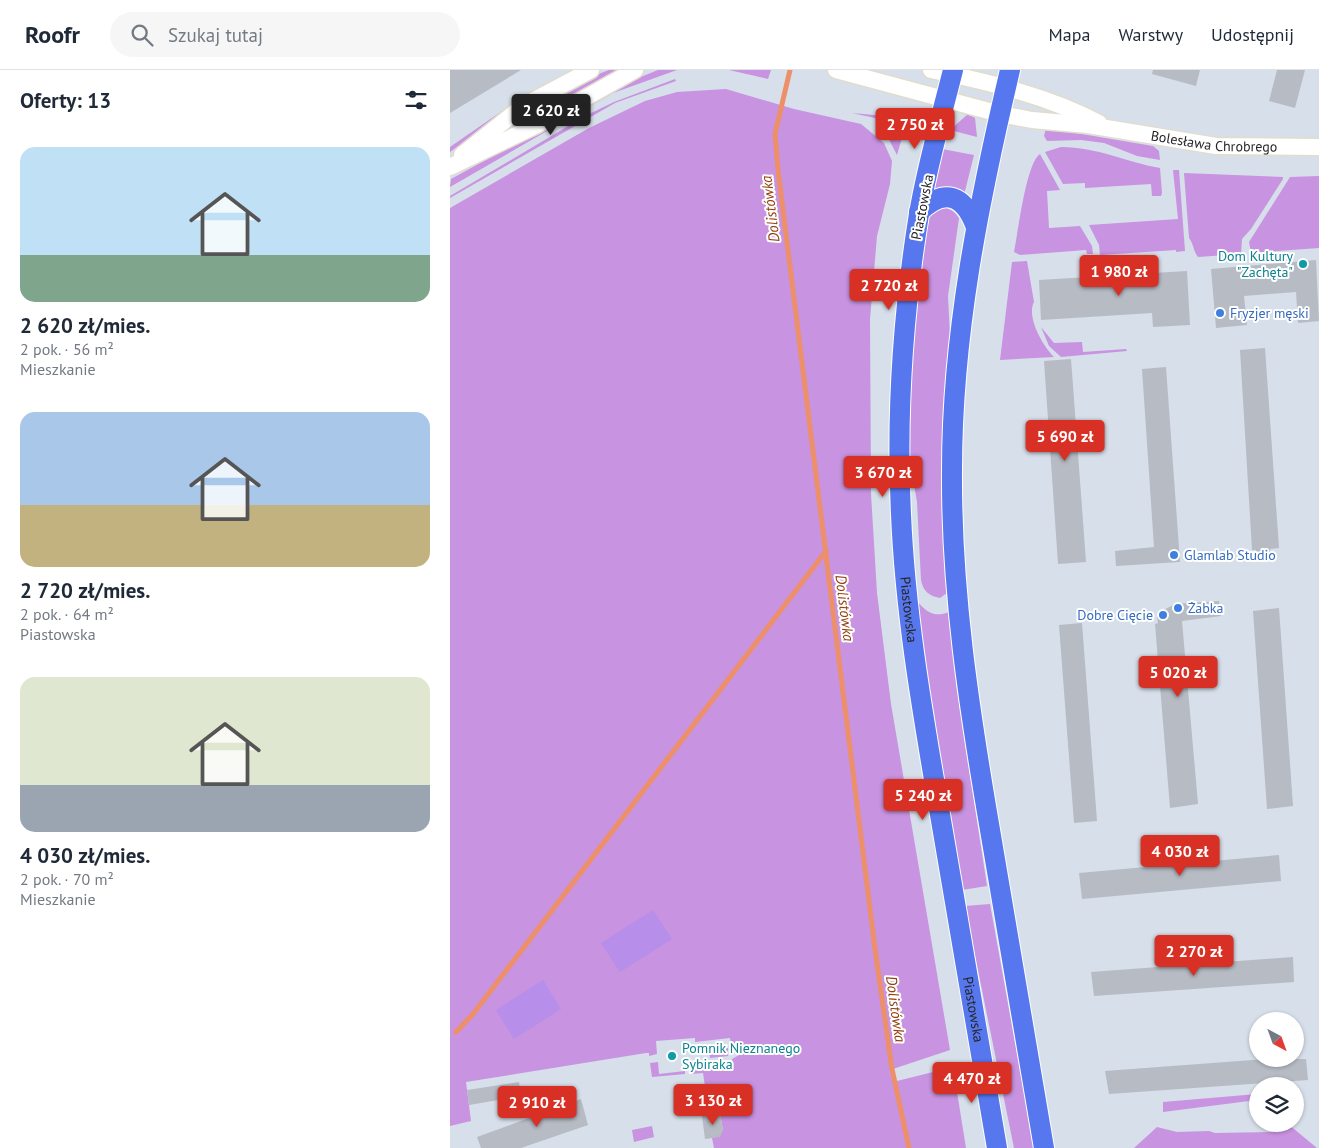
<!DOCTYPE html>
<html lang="pl">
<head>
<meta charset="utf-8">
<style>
  :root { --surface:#fff; --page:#f6f6f7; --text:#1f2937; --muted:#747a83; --line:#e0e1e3; --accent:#d93025 }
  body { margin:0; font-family:"PT Sans",sans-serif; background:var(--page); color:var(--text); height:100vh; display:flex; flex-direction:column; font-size:19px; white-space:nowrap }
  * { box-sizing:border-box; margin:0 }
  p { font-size:16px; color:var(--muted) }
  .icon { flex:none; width:28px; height:28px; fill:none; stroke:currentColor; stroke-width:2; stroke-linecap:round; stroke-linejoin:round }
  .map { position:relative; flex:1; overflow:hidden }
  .panel { display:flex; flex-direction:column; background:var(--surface); width:450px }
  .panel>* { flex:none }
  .needle { width:32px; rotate:139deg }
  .controls { position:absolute; left:799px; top:942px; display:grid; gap:10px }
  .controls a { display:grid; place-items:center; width:55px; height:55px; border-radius:50%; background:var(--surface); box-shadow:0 1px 4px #0004; font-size:25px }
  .price { position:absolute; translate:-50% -42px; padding:0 11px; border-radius:5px; background:var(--accent); color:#fff; font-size:16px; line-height:32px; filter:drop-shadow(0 1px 2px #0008) }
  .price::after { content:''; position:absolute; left:50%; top:30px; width:15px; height:11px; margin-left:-8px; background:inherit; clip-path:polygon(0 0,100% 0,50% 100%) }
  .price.selected { background:#222; color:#fff }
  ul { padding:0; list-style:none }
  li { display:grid; align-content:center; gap:10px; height:265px; padding:0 20px }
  li span { display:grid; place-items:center; height:155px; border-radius:15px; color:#555 }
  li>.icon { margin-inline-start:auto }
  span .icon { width:90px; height:90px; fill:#fffc; stroke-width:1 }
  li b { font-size:21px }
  h2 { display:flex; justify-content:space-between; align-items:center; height:60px; padding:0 20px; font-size:21px }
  header { display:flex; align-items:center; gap:30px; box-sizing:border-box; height:70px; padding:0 25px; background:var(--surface); border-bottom:1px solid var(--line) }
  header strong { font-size:24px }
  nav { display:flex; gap:28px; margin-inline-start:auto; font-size:18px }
  .search { width:350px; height:45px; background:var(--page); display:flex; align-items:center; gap:12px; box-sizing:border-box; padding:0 18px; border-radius:28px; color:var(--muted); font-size:19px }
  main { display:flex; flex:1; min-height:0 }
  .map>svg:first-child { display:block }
  .green { fill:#c893e1 }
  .pitch { fill:#b78ee9 }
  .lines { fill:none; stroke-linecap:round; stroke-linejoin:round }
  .stream { stroke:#ed8f69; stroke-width:5 }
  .building { fill:#b7bbc4 }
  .minor-casing { stroke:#e0ddcd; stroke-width:19 }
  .major-casing { stroke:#fff; stroke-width:22 }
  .minor { stroke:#fff; stroke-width:16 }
  .major { stroke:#5777ef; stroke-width:20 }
  .culture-dot { fill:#0f9aa8; stroke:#fff; stroke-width:2 }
  .shop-dot { fill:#3f7fe0; stroke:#fff; stroke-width:2 }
  .labels { text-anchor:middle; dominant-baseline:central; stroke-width:4; stroke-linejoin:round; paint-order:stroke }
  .street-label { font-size:14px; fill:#262626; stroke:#fff }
  .culture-label { font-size:14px; fill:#0d838f; stroke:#fff; text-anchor:end }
  .shop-label { font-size:14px; fill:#366cbe; stroke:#fff; text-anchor:start }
  .water-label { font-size:15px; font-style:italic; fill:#943f0d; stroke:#fff }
</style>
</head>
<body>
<header>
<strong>Roofr</strong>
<div class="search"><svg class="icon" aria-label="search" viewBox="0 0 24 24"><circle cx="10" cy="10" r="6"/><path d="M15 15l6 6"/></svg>Szukaj tutaj</div>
<nav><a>Mapa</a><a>Warstwy</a><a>Udostępnij</a></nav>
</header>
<main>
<section class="panel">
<h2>Oferty: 13<svg class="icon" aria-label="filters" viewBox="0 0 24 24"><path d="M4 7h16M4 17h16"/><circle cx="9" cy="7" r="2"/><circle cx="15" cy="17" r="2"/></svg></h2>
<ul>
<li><span style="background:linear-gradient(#bfe0f5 70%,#7fa58c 0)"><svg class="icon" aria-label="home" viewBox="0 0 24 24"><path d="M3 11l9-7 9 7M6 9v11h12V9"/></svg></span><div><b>2 620 zł/mies.</b><p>2 pok. · 56 m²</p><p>Mieszkanie</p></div></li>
<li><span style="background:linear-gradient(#a9c7e8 60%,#c2b280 0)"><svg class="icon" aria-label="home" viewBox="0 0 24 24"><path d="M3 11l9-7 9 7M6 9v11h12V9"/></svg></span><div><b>2 720 zł/mies.</b><p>2 pok. · 64 m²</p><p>Piastowska</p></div></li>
<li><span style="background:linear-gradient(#dfe7d0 70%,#9aa5b1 0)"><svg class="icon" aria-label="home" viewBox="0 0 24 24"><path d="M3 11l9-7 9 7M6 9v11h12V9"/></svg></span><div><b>4 030 zł/mies.</b><p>2 pok. · 70 m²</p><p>Mieszkanie</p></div></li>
</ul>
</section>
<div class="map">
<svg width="869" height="1078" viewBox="0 0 869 1078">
  <rect width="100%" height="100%" fill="#d7dfea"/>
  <!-- green -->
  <g class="green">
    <path d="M159 0H172L40 73C76 43 114 16 159 0Z"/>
    <path d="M208 0H227L163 23 0 117 1 109 176 13Z"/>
    <path d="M279 0H321L318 9Z"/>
    <path d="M225 9 226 11 165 33 0 128V126L135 46 164 32Z"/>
    <path d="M276 19 344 39 411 54 434 73 442 91 440 114 427 166 420 249 421 424 427 523 441 634 500 980 440 1000 443 1012 503 997 516 1078H264L262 1068 273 1060 270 1043H259L253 1003 241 1004V1001L247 1000V997L282 994V989L289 985V977L281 975 280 968 245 972V968L206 971 207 984 199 986V983H196L16 1012 21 1051 0 1056V138L139 58 195 31 227 22Z"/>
    <path d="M52 41 54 43 0 82V77Z"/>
    <path d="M402 43 435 46 434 50Z"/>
    <path d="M518 44 525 48 527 67 500 60Z"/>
    <path d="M596 58 703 76 709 81 710 90 687 86 654 73 631 70 597 71 594 66Z"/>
    <path d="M448 59 453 64 447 85 434 60Z"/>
    <path d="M611 77C647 77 676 92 710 98L712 123 711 126H702L701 114 635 118V113L613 114 595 82Z"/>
    <path d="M492 79 524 85 514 125 497 117 482 121Z"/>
    <path d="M590 84 610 120 597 121 599 158 630 156 642 176 643 184H637L636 180 570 185 564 182C568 163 576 93 590 84Z"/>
    <path d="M723 100H729L735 181 726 182V180L650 185 649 175 639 155 728 149Z"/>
    <path d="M734 103 833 107V109L801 159 792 169 791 184 748 187C743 181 744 174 739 168Z"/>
    <path d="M869 106V178L801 183 799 172 840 107Z"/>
    <path d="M486 137C497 137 503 139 509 148L498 226 500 266 493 360 497 523 490 528C479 526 473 521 471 510L467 432 459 386 458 343 467 214 480 144Z"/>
    <path d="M577 191 584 232C576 247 593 276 604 287L550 290 562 192Z"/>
    <path d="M591 257 604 273 632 272 633 282 676 279 677 281 611 287 599 276Z"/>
    <path d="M467 531C476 542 485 548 499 542L507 620 537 816 512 820 481 636Z"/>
    <path d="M540 834 584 1078H564L515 836Z"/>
    <path d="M278 978V986L260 988 259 980Z"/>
    <path d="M208 992 209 1004 235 1001V1004L202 1007 200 993Z"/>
    <path d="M807 1024V1030L713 1042V1032Z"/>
    <path d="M830 1054H838L867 1078H684L707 1057 727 1062 759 1061 765 1063 823 1062Z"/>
    <path d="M202 1056 204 1067 184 1072 182 1060Z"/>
  </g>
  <!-- pitch -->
  <g class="pitch">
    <path d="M203 840 222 869 170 902 151 873Z"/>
    <path d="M93 910 111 939 64 969 46 940Z"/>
  </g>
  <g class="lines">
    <!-- stream -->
    <g class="stream">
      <path d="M340 0 325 64 328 100 425 879 442 999 459 1078"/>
      <path d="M6 962 23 944 376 481"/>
    </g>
  </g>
  <!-- building -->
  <g class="building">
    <path d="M0 0H71L0 43Z"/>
    <path d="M703 0H750L746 16 702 4Z"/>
    <path d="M827 0H855L845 38 819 31Z"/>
    <path d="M866 190 869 251 848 253 846 222 794 226 797 255 766 258 761 199Z"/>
    <path d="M737 201 740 255 703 257 702 243 591 250 589 210Z"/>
    <path d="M815 278 829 478 820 479 821 488 807 490 806 480H802L790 280Z"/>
    <path d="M621 289 636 492 608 494 594 291Z"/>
    <path d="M716 297 730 492 666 496 665 481 704 477 692 299Z"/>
    <path d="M769 531 771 546 732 551 748 734 720 738 705 554 708 553 707 547 712 541 725 534Z"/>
    <path d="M829 538 843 736 817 739 803 541Z"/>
    <path d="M632 553 647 751 624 753 609 555Z"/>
    <path d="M829 785 831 811 632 829 629 803Z"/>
    <path d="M843 887 844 912 644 926 641 902Z"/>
    <path d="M816 989H856L858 1010 659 1024 655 1001Z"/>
    <path d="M69 1012 71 1026 19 1035 17 1020Z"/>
    <path d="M131 1029 138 1055 71 1078H31L27 1067Z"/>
    <path d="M270 1043 273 1060 270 1067 255 1069 252 1046Z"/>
  </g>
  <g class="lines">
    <!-- minor casing -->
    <g class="minor-casing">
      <g id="minor">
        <path id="s1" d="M386 0 550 44 582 50 638 55 766 76 869 77"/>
        <path d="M481 0C538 12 598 26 649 53"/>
        <path d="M12 85 73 36 141 0"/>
        <path d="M0 97 87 55 185 0"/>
      </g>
    </g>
    <!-- major casing -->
    <g class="major-casing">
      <g id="major">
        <path id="s2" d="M503 0C491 48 477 96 469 144 453 243 446 344 451 444 455 539 471 634 487 727 506 844 528 961 547 1078"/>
        <path d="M560 0C529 131 502 265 502 400 501 520 519 637 539 754 557 862 576 970 594 1078"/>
        <path d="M469 142C495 117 514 125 526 157"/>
      </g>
    </g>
    <!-- minor -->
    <use href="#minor" class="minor"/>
    <!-- major -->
    <use href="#major" class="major"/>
  </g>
  <!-- markers -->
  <g class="culture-dot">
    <circle cx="853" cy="194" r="5"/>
    <circle cx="222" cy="986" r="5"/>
  </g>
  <g class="shop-dot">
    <circle cx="770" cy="243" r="5"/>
    <circle cx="724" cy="485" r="5"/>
    <circle cx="728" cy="538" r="5"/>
    <circle cx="713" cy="545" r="5"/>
  </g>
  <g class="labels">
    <!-- street labels -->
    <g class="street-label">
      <text stroke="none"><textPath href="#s1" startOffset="386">Bolesława Chrobrego</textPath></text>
      <text transform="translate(472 137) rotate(-79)">Piastowska</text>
      <text stroke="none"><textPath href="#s2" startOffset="545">Piastowska</textPath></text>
      <text stroke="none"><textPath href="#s2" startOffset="950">Piastowska</textPath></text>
    </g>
    <!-- culture labels -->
    <g class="culture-label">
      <text x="843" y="186">Dom Kultury<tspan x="843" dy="16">"Zachęta"</tspan></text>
      <text x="232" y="978" text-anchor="start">Pomnik Nieznanego<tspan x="232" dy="16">Sybiraka</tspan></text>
    </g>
    <!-- shop labels -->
    <g class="shop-label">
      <text x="780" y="243">Fryzjer męski</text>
      <text x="734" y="485">Glamlab Studio</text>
      <text x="738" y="538">Żabka</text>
      <text x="703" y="545" text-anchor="end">Dobre Cięcie</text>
    </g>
    <!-- water labels -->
    <g class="water-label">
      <text transform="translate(320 139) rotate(-97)">Dolistówka</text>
      <text transform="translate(395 538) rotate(83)">Dolistówka</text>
      <text transform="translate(446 939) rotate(82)">Dolistówka</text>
    </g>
  </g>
</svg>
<div class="controls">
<a><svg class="needle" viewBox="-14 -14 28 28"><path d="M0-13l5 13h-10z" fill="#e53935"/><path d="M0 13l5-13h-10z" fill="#747a83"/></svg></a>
<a><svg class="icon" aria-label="layers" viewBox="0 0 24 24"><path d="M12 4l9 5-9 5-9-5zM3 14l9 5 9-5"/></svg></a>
</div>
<b class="price selected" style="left:101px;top:66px">2 620 zł</b>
<b class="price" style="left:465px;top:80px">2 750 zł</b>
<b class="price" style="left:669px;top:227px">1 980 zł</b>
<b class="price" style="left:439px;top:241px">2 720 zł</b>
<b class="price" style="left:615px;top:392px">5 690 zł</b>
<b class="price" style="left:433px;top:428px">3 670 zł</b>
<b class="price" style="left:728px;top:628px">5 020 zł</b>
<b class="price" style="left:473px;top:751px">5 240 zł</b>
<b class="price" style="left:730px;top:807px">4 030 zł</b>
<b class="price" style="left:744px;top:907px">2 270 zł</b>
<b class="price" style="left:522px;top:1034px">4 470 zł</b>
<b class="price" style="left:263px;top:1056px">3 130 zł</b>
<b class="price" style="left:87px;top:1058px">2 910 zł</b>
</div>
</main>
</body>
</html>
